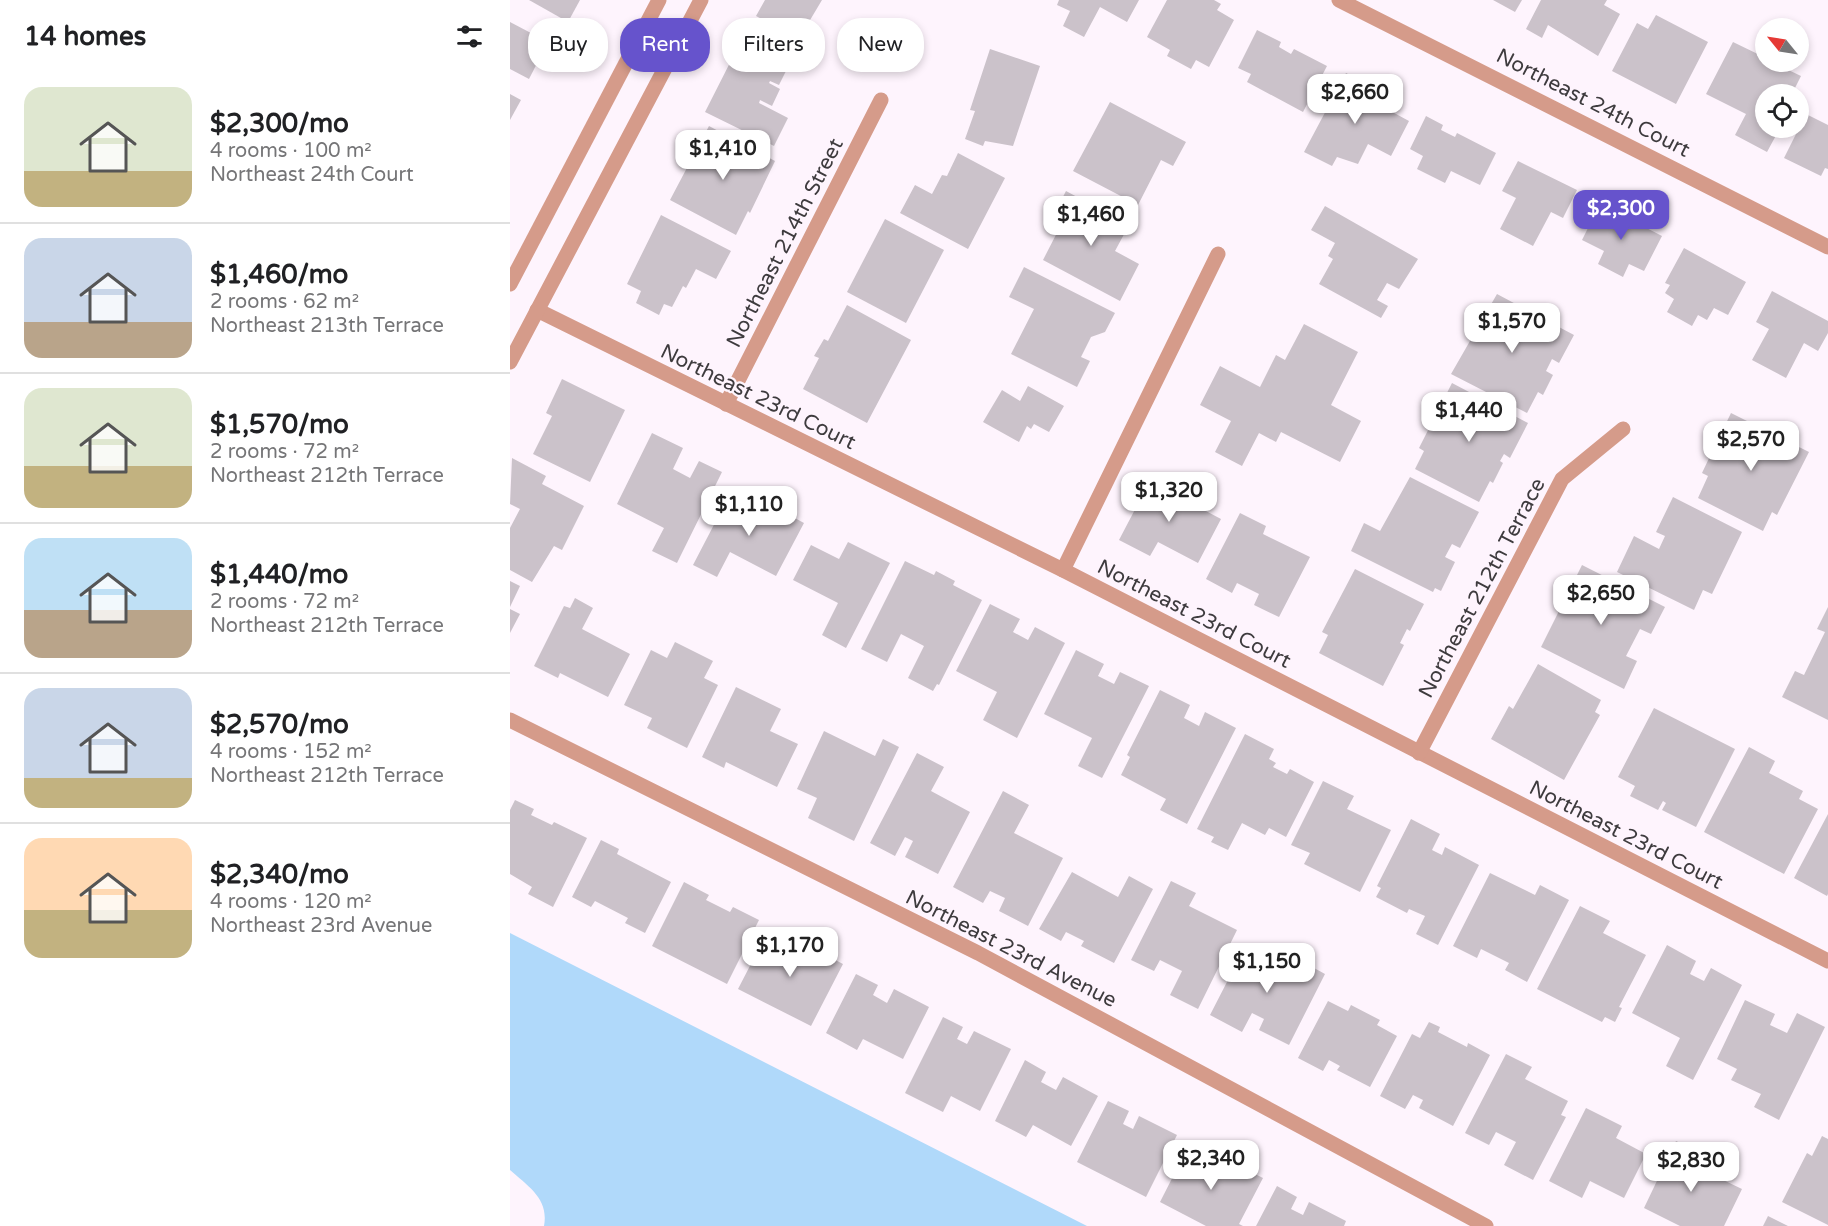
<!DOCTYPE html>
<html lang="en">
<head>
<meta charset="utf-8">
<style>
  :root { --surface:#fff; --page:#f6f6f6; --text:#202124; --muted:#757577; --line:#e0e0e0; --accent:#6653cc }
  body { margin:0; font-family:"Varela Round",sans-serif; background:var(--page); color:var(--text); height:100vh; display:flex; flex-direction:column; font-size:22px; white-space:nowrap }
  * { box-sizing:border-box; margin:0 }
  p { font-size:20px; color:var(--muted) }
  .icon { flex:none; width:33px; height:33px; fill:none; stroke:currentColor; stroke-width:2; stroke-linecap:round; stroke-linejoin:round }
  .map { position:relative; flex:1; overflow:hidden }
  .drawer { display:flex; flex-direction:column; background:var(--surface); width:510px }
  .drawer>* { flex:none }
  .banner { position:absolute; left:18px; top:18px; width:570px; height:54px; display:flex; gap:12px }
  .needle { width:39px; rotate:300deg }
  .fabs { position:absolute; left:1245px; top:18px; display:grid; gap:12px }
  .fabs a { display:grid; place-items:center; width:54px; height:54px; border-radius:50%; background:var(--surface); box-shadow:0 3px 9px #0003; font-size:30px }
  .price { position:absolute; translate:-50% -51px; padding:0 14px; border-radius:12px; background:#fff; color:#222; font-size:20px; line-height:39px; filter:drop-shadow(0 2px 3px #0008) }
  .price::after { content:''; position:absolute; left:50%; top:36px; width:18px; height:14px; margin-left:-9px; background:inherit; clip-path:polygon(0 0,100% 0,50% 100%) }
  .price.on { background:var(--accent); color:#fff }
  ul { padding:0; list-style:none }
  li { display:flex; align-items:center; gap:18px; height:150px; padding:0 24px }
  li+li { border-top:2px solid var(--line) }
  li span { display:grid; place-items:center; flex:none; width:168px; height:120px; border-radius:18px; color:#555 }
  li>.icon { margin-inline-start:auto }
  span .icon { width:72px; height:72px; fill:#fffc; stroke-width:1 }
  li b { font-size:26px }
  h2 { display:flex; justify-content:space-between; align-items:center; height:72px; padding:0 24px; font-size:26px }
  .pill { padding:0 21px; border-radius:24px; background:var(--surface); box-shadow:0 3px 9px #0003; font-size:21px; line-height:54px }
  .pill.on { background:var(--accent); color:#fff }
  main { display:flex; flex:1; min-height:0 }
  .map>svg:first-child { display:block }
  .water { fill:#b0d9fa }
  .building { fill:#cbc2ca }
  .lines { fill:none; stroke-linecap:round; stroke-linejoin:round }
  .minor { stroke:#d59b8a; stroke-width:15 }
  .tertiary { stroke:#d59b8a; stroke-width:15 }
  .labels { text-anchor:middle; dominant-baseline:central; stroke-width:4.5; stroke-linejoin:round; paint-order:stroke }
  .street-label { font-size:21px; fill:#3e3b3e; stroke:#fef4fd }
</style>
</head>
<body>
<main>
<section class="drawer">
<h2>14 homes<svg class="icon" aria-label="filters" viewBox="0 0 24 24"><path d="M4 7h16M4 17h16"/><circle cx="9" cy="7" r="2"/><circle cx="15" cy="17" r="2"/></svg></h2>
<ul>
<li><span style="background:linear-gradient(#dfe7d0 70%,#c2b280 0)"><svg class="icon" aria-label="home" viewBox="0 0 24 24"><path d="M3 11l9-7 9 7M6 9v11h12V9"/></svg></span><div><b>$2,300/mo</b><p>4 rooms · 100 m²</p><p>Northeast 24th Court</p></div></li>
<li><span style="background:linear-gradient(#c9d6e8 70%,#b9a48a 0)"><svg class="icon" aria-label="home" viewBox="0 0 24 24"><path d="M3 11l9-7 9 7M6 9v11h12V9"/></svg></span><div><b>$1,460/mo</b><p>2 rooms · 62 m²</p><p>Northeast 213th Terrace</p></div></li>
<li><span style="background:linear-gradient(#dfe7d0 65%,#c2b280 0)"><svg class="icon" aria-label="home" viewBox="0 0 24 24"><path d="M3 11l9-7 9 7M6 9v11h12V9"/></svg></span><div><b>$1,570/mo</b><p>2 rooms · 72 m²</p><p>Northeast 212th Terrace</p></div></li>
<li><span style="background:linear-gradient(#bfe0f5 60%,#b9a48a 0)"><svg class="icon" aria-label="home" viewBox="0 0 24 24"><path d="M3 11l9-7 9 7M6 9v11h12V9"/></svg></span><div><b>$1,440/mo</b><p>2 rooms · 72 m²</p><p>Northeast 212th Terrace</p></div></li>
<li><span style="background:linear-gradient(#c9d6e8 75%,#c2b280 0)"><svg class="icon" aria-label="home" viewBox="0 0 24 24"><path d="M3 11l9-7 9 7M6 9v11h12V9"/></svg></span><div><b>$2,570/mo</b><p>4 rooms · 152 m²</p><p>Northeast 212th Terrace</p></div></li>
<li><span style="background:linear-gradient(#ffd9b3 60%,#c2b280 0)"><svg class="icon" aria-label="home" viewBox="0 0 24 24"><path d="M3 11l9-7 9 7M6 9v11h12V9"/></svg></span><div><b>$2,340/mo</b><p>4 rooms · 120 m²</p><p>Northeast 23rd Avenue</p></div></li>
</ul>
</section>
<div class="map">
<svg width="1318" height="1226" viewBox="0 0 1318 1226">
  <rect width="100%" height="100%" fill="#fef4fd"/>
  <!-- water -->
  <path class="water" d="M0 933 577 1226H34C39 1199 19 1187 0 1170Z"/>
  <!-- building -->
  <g class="building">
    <path d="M19 0H70L58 22Z"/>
    <path d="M255 0H312L284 47 268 38 272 30 246 16Z"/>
    <path d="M549 0H629L617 22 590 7 574 37 553 26 560 11 547 5Z"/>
    <path d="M657 0H704L711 4 707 10 724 20 699 67 686 60 681 69 657 56 660 50 637 37Z"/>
    <path d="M983 0H1012L1005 12Z"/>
    <path d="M1031 0H1097L1094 5 1110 14 1088 56 1038 25 1032 38 1016 29Z"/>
    <path d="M1146 15 1198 42 1166 104 1102 71 1127 23 1138 29Z"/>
    <path d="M0 22 38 42 19 79 0 69Z"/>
    <path d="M747 30 771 42 769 47 781 54 784 49 817 66 793 112 737 82 741 74 728 68Z"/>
    <path d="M231 41 279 65 269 85 260 81 259 83 270 89 262 106 250 100 249 103 278 118 264 146 195 112Z"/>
    <path d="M1223 42 1256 58V62H1262L1291 76 1282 94H1256V128H1270L1257 152 1225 135 1236 114 1196 94Z"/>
    <path d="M480 49 530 66 503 146 475 141 473 146 455 139 465 111 460 110Z"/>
    <path d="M836 73 863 87 858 96 863 99 862 101 899 121 881 156 858 144 848 164 827 157 822 166 794 152Z"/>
    <path d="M0 94 11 100 0 120Z"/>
    <path d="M600 102 676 142 663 166 651 160 628 205 563 171Z"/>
    <path d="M1296 114 1318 125V169L1315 168 1311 176 1274 158Z"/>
    <path d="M916 116 933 125 931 130 945 137 947 133 986 153 970 185 941 171 935 183 907 169 913 156 900 149Z"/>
    <path d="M199 126 265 161 240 213 238 211 226 235 160 200Z"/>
    <path d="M448 153 495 178 458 249 390 213 405 185 422 194 432 175 437 176Z"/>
    <path d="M1008 161 1067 190 1053 218 1041 212 1023 246 990 229 1006 198 992 191Z"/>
    <path d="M556 191 619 225 605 251 629 264 610 301 533 260 552 223 542 218Z"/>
    <path d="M1090 204 1152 236 1134 271 1119 264 1113 277 1088 264 1094 251 1072 240Z"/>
    <path d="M815 206 908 259 889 289 877 283 867 300 878 306 871 318 809 284 823 259 818 256 825 243 801 230Z"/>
    <path d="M151 215 221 251 206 279 186 269 176 288 173 286 162 307 154 304 149 315 126 303 131 291 117 284Z"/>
    <path d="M375 219 434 250 396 323 337 292Z"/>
    <path d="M1174 248 1236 282 1218 315 1204 308 1197 320 1188 315 1182 326 1157 312 1164 299 1155 293 1160 285 1155 283Z"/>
    <path d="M514 267 605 313 595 332 581 337 571 357 580 361 567 387 501 354 524 309 499 297Z"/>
    <path d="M1262 291 1318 321V333L1308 351 1294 343 1276 378 1242 360 1259 329 1246 322Z"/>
    <path d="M987 294 1064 335 1049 363 1042 359 1036 371 1043 375 1033 395 1028 392 1017 413 941 374Z"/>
    <path d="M337 305 401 340 357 423 293 389 309 358 304 356 314 339 318 341Z"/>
    <path d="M794 324 848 352 821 405 851 421 830 462 771 432 766 442 749 433 732 466 705 452 721 421 690 405 710 366 750 387 766 355 775 360Z"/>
    <path d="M52 379 115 410 80 482 23 454 42 416 36 413Z"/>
    <path d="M942 383 1018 423 1000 458 994 454 990 461 993 463 983 483 980 481 969 502 905 469 914 451 909 448Z"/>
    <path d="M518 386 554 406 539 432 524 424 521 429 517 426 509 442 473 422 492 390 510 401Z"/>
    <path d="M1221 413 1299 452 1267 515 1262 512 1253 531 1188 498 1198 476 1192 473 1201 454 1208 458 1212 450 1205 446Z"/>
    <path d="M142 433 173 448 163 469 180 478 189 461 212 472 167 563 142 551 154 528 107 504Z"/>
    <path d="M2 458 36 476 32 484 74 506 52 550 44 546 22 582 0 570V528L10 509 0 504Z"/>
    <path d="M642 477 680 496 677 501 711 519 688 563 648 542 640 556 609 540Z"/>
    <path d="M900 477 969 512 950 548 942 544 935 557 945 562 931 591 925 588 923 592 841 551 854 523 870 531Z"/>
    <path d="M221 492 265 515 268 509 294 523 266 576 220 552 207 577 183 565Z"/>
    <path d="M1163 497 1232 532 1202 594 1193 590 1184 610 1107 572 1124 536 1149 549 1155 536 1146 532Z"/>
    <path d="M730 513 756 526 753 534 800 557 769 617 744 605 749 594 727 583 722 593 696 579Z"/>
    <path d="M338 542 380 563 336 648 312 635 328 603 283 580 301 545 329 559Z"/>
    <path d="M395 561 424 575 426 571 445 581 443 585 472 600 429 685 427 684 423 691 398 678 414 646 391 634 377 662 351 649Z"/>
    <path d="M1072 565 1155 607 1141 634 1130 629 1116 656 1127 661 1114 689 1031 647Z"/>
    <path d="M845 569 914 604 900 631 897 629 890 643 894 645 873 686 809 653 818 635 812 632Z"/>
    <path d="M0 581 10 586 0 607Z"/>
    <path d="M65 598 83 608 72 629 120 654 98 697 50 673 48 678 24 666 54 606 60 608Z"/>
    <path d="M480 604 510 619 503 632 518 640 525 627 555 643 507 738 473 720 487 692 446 671Z"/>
    <path d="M1318 607V720L1272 697 1285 671 1294 675 1315 632 1307 629Z"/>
    <path d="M0 609 10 614 0 633Z"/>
    <path d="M165 642 203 661 194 678 208 685 177 748 137 728 142 718 114 705 141 650 157 658Z"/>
    <path d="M566 650 594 664 588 676 604 684 610 672 639 686 592 778 568 766 582 738 534 714Z"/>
    <path d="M1028 664 1091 700 1085 712 1090 715 1054 780 981 739 999 706 1003 709Z"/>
    <path d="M226 687 271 709 260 731 288 744 267 787 216 762 214 768 192 757Z"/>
    <path d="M650 690 680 705 674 718 689 726 695 712 726 728 677 824 650 810 656 799 611 775 620 757 617 755Z"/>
    <path d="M1144 708 1225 749 1186 827 1152 810 1156 803 1153 801 1148 810 1120 796 1125 786 1108 777Z"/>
    <path d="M314 731 365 756 373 739 389 747 344 841 298 818 307 798 287 789Z"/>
    <path d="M735 734 764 749 759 759 766 763 763 767 777 774 780 769 804 782 776 837 759 828 755 835 732 823 718 850 701 842 704 837 687 829Z"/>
    <path d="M1239 747 1265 761 1259 773 1293 791 1289 799 1308 809 1274 874 1194 832Z"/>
    <path d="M407 753 434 767 421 791 460 812 428 874 395 857 403 841 395 837 385 856 360 843Z"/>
    <path d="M813 781 844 796 837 809 881 830 850 892 794 864 800 853 781 845Z"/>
    <path d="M493 791 519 805 504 833 553 858 518 926 489 911 495 898 480 891 473 903 443 887Z"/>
    <path d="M5 800 24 809 21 815 42 825 44 822 77 838 43 907 18 894 22 887 0 874V810Z"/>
    <path d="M1318 814V894L1317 896 1284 878Z"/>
    <path d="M901 819 930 834 922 850 932 855 935 847 969 865 928 945 906 934 915 916 899 909 897 913 866 897 871 888 867 886Z"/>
    <path d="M91 840 109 849 107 854 161 882 135 933 115 923 118 918 85 901 81 907 62 897Z"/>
    <path d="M562 872 608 897 619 876 643 889 604 963 571 946 574 941 556 932 551 941 529 929Z"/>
    <path d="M980 873 1025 895 1030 885 1059 900 1017 982 995 970 999 963 971 949 967 958 943 946Z"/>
    <path d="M661 881 686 893 679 906 727 930 688 1009 660 995 672 971 650 960 644 971 621 960Z"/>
    <path d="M174 882 199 895 196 900 220 912 223 907 249 920 217 984 142 946Z"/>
    <path d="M1070 906 1100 921 1093 933 1136 955 1109 1007 1112 1008 1105 1022 1095 1017 1092 1022 1027 989Z"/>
    <path d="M260 927 293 944 286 957 301 965 308 951 333 964 301 1026 228 989Z"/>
    <path d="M737 943 791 970 795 963 815 974 779 1045 749 1030 754 1019 742 1013 732 1032 700 1015Z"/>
    <path d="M1157 945 1186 961 1180 974 1194 981 1201 968 1232 985 1183 1080 1156 1066 1170 1038 1122 1013Z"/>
    <path d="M346 974 368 985 363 995 377 1003 384 989 419 1007 393 1059 353 1039 347 1050 316 1033Z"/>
    <path d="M1235 1000 1265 1014 1260 1025 1277 1033 1287 1013 1315 1027 1269 1120 1244 1107 1251 1094 1221 1080 1227 1069 1207 1059Z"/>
    <path d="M818 1001 838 1011 841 1005 870 1020 867 1025 887 1036 860 1087 827 1070 830 1066 819 1060 813 1071 788 1058Z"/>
    <path d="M433 1017 453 1027 447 1039 457 1044 464 1031 501 1049 470 1111 441 1096 433 1112 395 1093Z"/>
    <path d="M919 1022 930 1027 928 1032 957 1047 958 1043 980 1055 943 1126 909 1108 913 1100 903 1095 895 1109 870 1096 902 1034 910 1038Z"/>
    <path d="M996 1054 1022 1067 1015 1079 1058 1101 1051 1115 1056 1117 1023 1180 994 1165 1006 1142 986 1132 979 1145 955 1133Z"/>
    <path d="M515 1060 536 1072 531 1082 546 1090 553 1077 588 1096 561 1146 523 1125 516 1137 485 1121Z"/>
    <path d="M598 1101 619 1111 613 1124 623 1129 629 1116 667 1135 636 1197 567 1162Z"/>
    <path d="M1076 1108 1112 1126 1106 1138 1136 1154 1114 1198 1080 1181 1072 1198 1039 1181Z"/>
    <path d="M1312 1136 1318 1139V1225L1272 1202 1297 1153 1302 1156Z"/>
    <path d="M1166 1141 1188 1151 1182 1165 1232 1189 1214 1226H1170L1134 1208Z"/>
    <path d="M679 1145 702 1156 697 1166 711 1173 717 1160 753 1178 729 1224 733 1226H696L650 1202Z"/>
    <path d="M767 1186 787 1197 781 1209 793 1215 799 1202 836 1221 834 1226H746Z"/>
    <path d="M1258 1216 1278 1226H1253Z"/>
  </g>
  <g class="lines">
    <!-- minor -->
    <g class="minor">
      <path d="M829 0 1318 247"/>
      <path d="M27 310 553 570 1318 961"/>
      <path d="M0 362 191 0"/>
      <path d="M216 404 371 100"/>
      <path d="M553 570 708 254"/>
      <path d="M0 720 468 953 976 1226"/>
      <path d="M909 753 1052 479 1113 429"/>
    </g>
    <!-- tertiary -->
    <path class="tertiary" d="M0 284 149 0"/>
  </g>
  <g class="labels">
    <!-- street labels -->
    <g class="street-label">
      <text transform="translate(1083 103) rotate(27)">Northeast 24th Court</text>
      <text transform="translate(275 243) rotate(-63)">Northeast 214th Street</text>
      <text transform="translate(248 397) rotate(26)">Northeast 23rd Court</text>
      <text transform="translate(972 588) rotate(-62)">Northeast 212th Terrace</text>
      <text transform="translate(684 614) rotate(27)">Northeast 23rd Court</text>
      <text transform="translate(1116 835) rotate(27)">Northeast 23rd Court</text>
      <text transform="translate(501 949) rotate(27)">Northeast 23rd Avenue</text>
    </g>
  </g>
</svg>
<div class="fabs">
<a><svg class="needle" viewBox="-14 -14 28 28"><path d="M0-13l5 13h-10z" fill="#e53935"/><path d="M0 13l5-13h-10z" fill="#757577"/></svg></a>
<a><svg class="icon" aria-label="locate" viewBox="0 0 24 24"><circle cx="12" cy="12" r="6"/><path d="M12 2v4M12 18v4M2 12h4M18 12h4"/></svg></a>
</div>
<b class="price" style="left:845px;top:125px">$2,660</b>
<b class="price" style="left:213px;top:181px">$1,410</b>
<b class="price on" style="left:1111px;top:241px">$2,300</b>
<b class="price" style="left:581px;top:247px">$1,460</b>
<b class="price" style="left:1002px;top:354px">$1,570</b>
<b class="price" style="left:959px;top:443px">$1,440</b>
<b class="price" style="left:1241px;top:472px">$2,570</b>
<b class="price" style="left:659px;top:523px">$1,320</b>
<b class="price" style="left:239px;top:537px">$1,110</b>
<b class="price" style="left:1091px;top:626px">$2,650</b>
<b class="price" style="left:280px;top:978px">$1,170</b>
<b class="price" style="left:757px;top:994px">$1,150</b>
<b class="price" style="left:701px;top:1191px">$2,340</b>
<b class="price" style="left:1181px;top:1193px">$2,830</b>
<div class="banner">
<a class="pill">Buy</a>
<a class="pill on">Rent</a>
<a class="pill">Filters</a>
<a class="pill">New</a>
</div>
</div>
</main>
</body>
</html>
